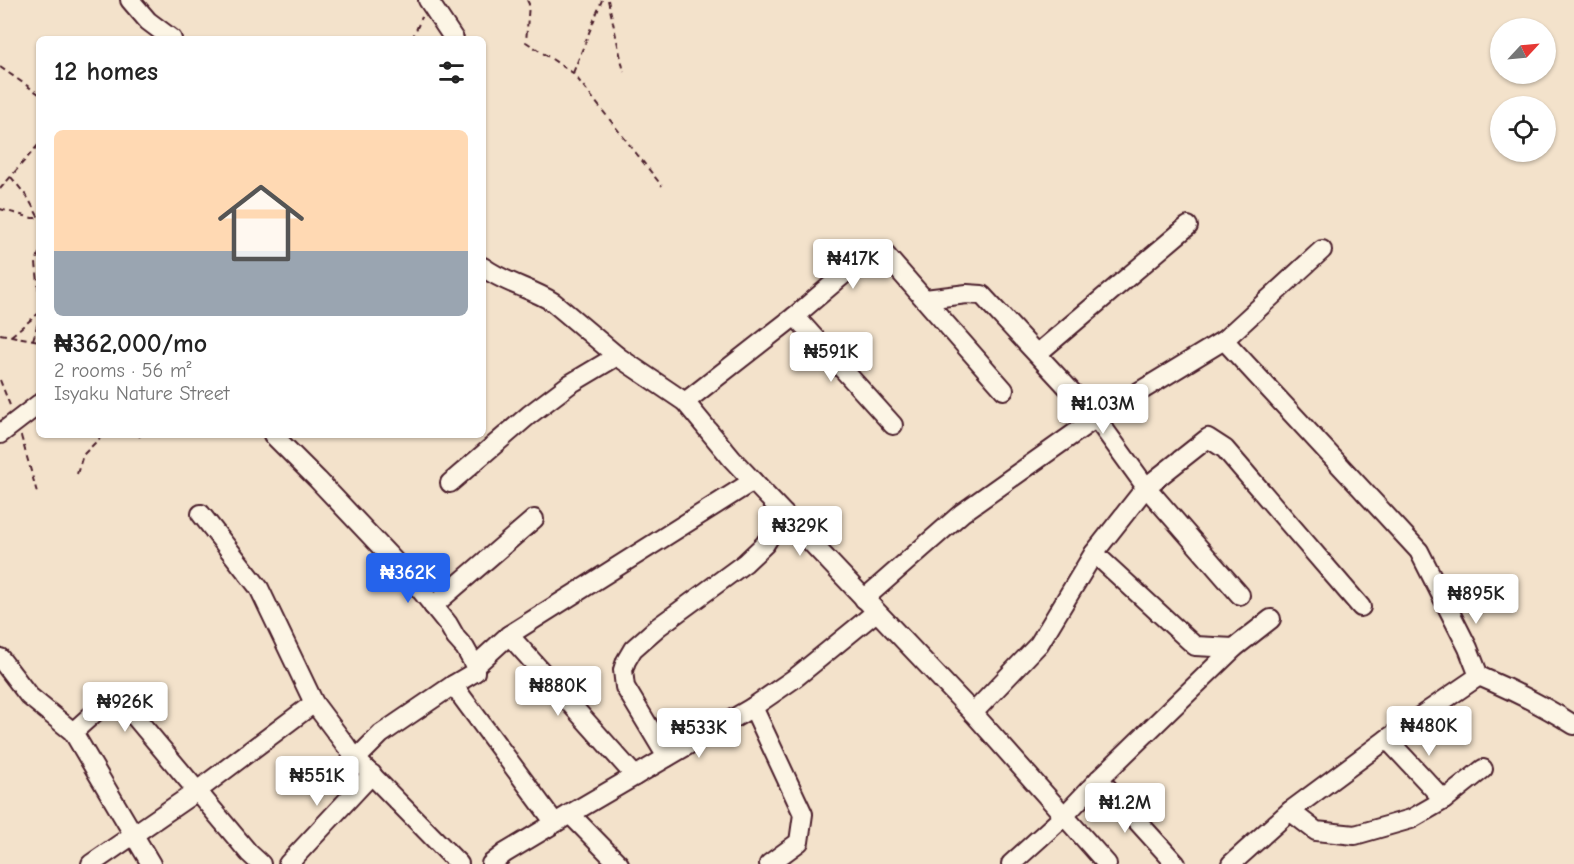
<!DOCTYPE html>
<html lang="en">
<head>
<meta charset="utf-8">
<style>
  :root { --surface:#fff; --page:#f2f2f2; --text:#222; --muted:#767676; --accent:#2563eb }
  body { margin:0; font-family:"Comic Neue",sans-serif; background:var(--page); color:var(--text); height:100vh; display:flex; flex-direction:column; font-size:22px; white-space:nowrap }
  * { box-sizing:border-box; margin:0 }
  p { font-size:20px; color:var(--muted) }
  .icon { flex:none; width:33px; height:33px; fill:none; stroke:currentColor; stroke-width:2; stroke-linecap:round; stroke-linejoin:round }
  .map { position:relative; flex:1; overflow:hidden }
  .details { position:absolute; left:36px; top:36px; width:450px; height:402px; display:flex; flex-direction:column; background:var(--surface); border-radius:9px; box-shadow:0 2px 4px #0004 }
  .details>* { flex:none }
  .needle { width:39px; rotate:64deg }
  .fabs { position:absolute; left:1490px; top:18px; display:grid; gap:12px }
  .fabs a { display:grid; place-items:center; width:66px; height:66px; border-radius:50%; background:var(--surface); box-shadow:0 2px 4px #0004; font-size:30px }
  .price { position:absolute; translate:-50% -51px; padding:0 14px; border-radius:6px; background:#fff; color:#222; font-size:20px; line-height:39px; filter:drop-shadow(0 2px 3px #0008) }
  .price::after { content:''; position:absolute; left:50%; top:36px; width:18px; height:14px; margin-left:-9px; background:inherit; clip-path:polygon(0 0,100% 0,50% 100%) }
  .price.active { background:var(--accent); color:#fff }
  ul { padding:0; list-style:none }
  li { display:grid; align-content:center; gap:12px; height:318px; padding:0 18px }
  li span { display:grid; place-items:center; height:186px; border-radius:9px; color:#555 }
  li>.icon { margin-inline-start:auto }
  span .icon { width:108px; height:108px; fill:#fffc; stroke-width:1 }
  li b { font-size:26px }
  h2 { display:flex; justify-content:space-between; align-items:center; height:72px; padding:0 18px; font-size:26px }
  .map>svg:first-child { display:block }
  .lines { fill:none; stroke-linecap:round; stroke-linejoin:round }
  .minor-casing { stroke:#4a1f2b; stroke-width:22 }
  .path { stroke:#4a1f2b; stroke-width:2; stroke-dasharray:6 4.5; stroke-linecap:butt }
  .minor { stroke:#fcf5e5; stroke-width:18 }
</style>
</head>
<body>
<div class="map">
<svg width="1574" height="864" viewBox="0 0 1574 864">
  <rect width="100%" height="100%" fill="#f3e2cb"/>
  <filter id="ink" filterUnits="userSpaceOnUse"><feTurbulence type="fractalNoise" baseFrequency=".0167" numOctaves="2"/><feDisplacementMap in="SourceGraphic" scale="12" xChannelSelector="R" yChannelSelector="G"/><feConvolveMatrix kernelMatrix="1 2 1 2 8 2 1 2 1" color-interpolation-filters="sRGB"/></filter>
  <g filter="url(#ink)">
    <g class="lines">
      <!-- minor casing -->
      <g class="minor-casing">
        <g id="minor">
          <path d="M130 0 148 21 172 39"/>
          <path d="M428 0 454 39"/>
          <path d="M483 267C504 283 531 288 553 302L617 356 685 402 732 459 973 713 1107 864"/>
          <path d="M925 299 967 294 982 295 1096 418 1146 487 1240 595"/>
          <path d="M795 316 893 425"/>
          <path d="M1224 340 1419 551 1468 648 1479 676 1387 739 1290 811 1231 864"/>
          <path d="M1037 354 1188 226"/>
          <path d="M685 402 795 316 863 258 883 252 1004 390"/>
          <path d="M0 434 39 404"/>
          <path d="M273 435 318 480 415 583 448 624 456 638 465 648 475 666V672L453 685 381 734 356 759"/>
          <path d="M450 483 529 415 570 384 617 356"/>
          <path d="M201 514 259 588 314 703 356 759 459 864"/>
          <path d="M1094 553 1195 646 1234 648 1271 619"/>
          <path d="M864 599 962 513 1096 418 1224 340 1322 250"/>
          <path d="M433 606 534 519"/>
          <path d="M509 635 635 776"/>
          <path d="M0 658 29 696 73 732 102 706 115 700 131 712 249 853 261 864"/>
          <path d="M475 666 509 635 753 481"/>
          <path d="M1479 676C1512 690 1544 706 1574 725"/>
          <path d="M453 685 555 823"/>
          <path d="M753 707 803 814 799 842 769 864"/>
          <path d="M973 713 1039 644 1094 553 1146 487 1208 438 1225 449 1361 607"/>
          <path d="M73 732 151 864"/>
          <path d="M1387 739 1444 800"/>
          <path d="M667 757 625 687 623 670 626 661 633 649 658 627 745 563 765 544 784 514"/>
          <path d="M1099 779 1176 864"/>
          <path d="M1290 811 1316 831 1355 835 1411 819 1444 800 1483 769"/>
          <path d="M570 814 619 864"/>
          <path d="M91 864 197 791 314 703"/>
          <path d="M288 864 372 774"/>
          <path d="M491 864 505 853 570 814 753 707 795 678 876 612"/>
          <path d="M1011 864 1064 816 1099 779 1234 648"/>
        </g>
      </g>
      <!-- path -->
      <g class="path">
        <path d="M527 0 529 4 526 42 573 73 662 186"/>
        <path d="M608 0 624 72"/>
        <path d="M412 39 422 17"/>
        <path d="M0 67 39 94"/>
        <path d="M573 73 602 0"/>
        <path d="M0 189 39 144"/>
        <path d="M0 209 32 218H39L28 198 11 177"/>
        <path d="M39 253 36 263 39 292"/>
        <path d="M0 334 39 341"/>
        <path d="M11 336 39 313"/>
        <path d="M33 340 39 319"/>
        <path d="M0 380 11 408"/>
        <path d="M139 435 140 437"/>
        <path d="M21 436 38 496"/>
        <path d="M77 474 83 455 103 435"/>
      </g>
      <!-- minor -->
      <use href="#minor" class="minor"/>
    </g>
  </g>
</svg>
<div class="fabs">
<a><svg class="needle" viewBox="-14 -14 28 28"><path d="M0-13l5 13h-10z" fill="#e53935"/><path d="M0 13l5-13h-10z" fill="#767676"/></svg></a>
<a><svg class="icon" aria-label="locate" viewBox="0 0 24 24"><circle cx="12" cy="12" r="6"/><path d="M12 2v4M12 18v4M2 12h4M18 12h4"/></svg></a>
</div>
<b class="price" style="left:853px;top:290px">₦417K</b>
<b class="price" style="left:831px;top:383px">₦591K</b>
<b class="price" style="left:1103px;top:435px">₦1.03M</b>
<b class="price" style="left:800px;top:557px">₦329K</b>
<b class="price active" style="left:408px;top:604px">₦362K</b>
<b class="price" style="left:1476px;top:625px">₦895K</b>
<b class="price" style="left:558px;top:717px">₦880K</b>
<b class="price" style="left:125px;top:733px">₦926K</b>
<b class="price" style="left:1429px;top:757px">₦480K</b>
<b class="price" style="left:699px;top:759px">₦533K</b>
<b class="price" style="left:317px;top:807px">₦551K</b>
<b class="price" style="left:1125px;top:834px">₦1.2M</b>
<section class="details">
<h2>12 homes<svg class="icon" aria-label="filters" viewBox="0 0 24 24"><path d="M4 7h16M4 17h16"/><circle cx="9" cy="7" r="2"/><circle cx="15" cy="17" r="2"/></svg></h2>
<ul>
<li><span style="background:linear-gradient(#ffd9b3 65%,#9aa5b1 0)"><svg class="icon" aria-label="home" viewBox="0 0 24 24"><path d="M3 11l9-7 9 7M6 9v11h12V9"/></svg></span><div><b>₦362,000/mo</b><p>2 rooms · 56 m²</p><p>Isyaku Nature Street</p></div></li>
</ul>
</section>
</div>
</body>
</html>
